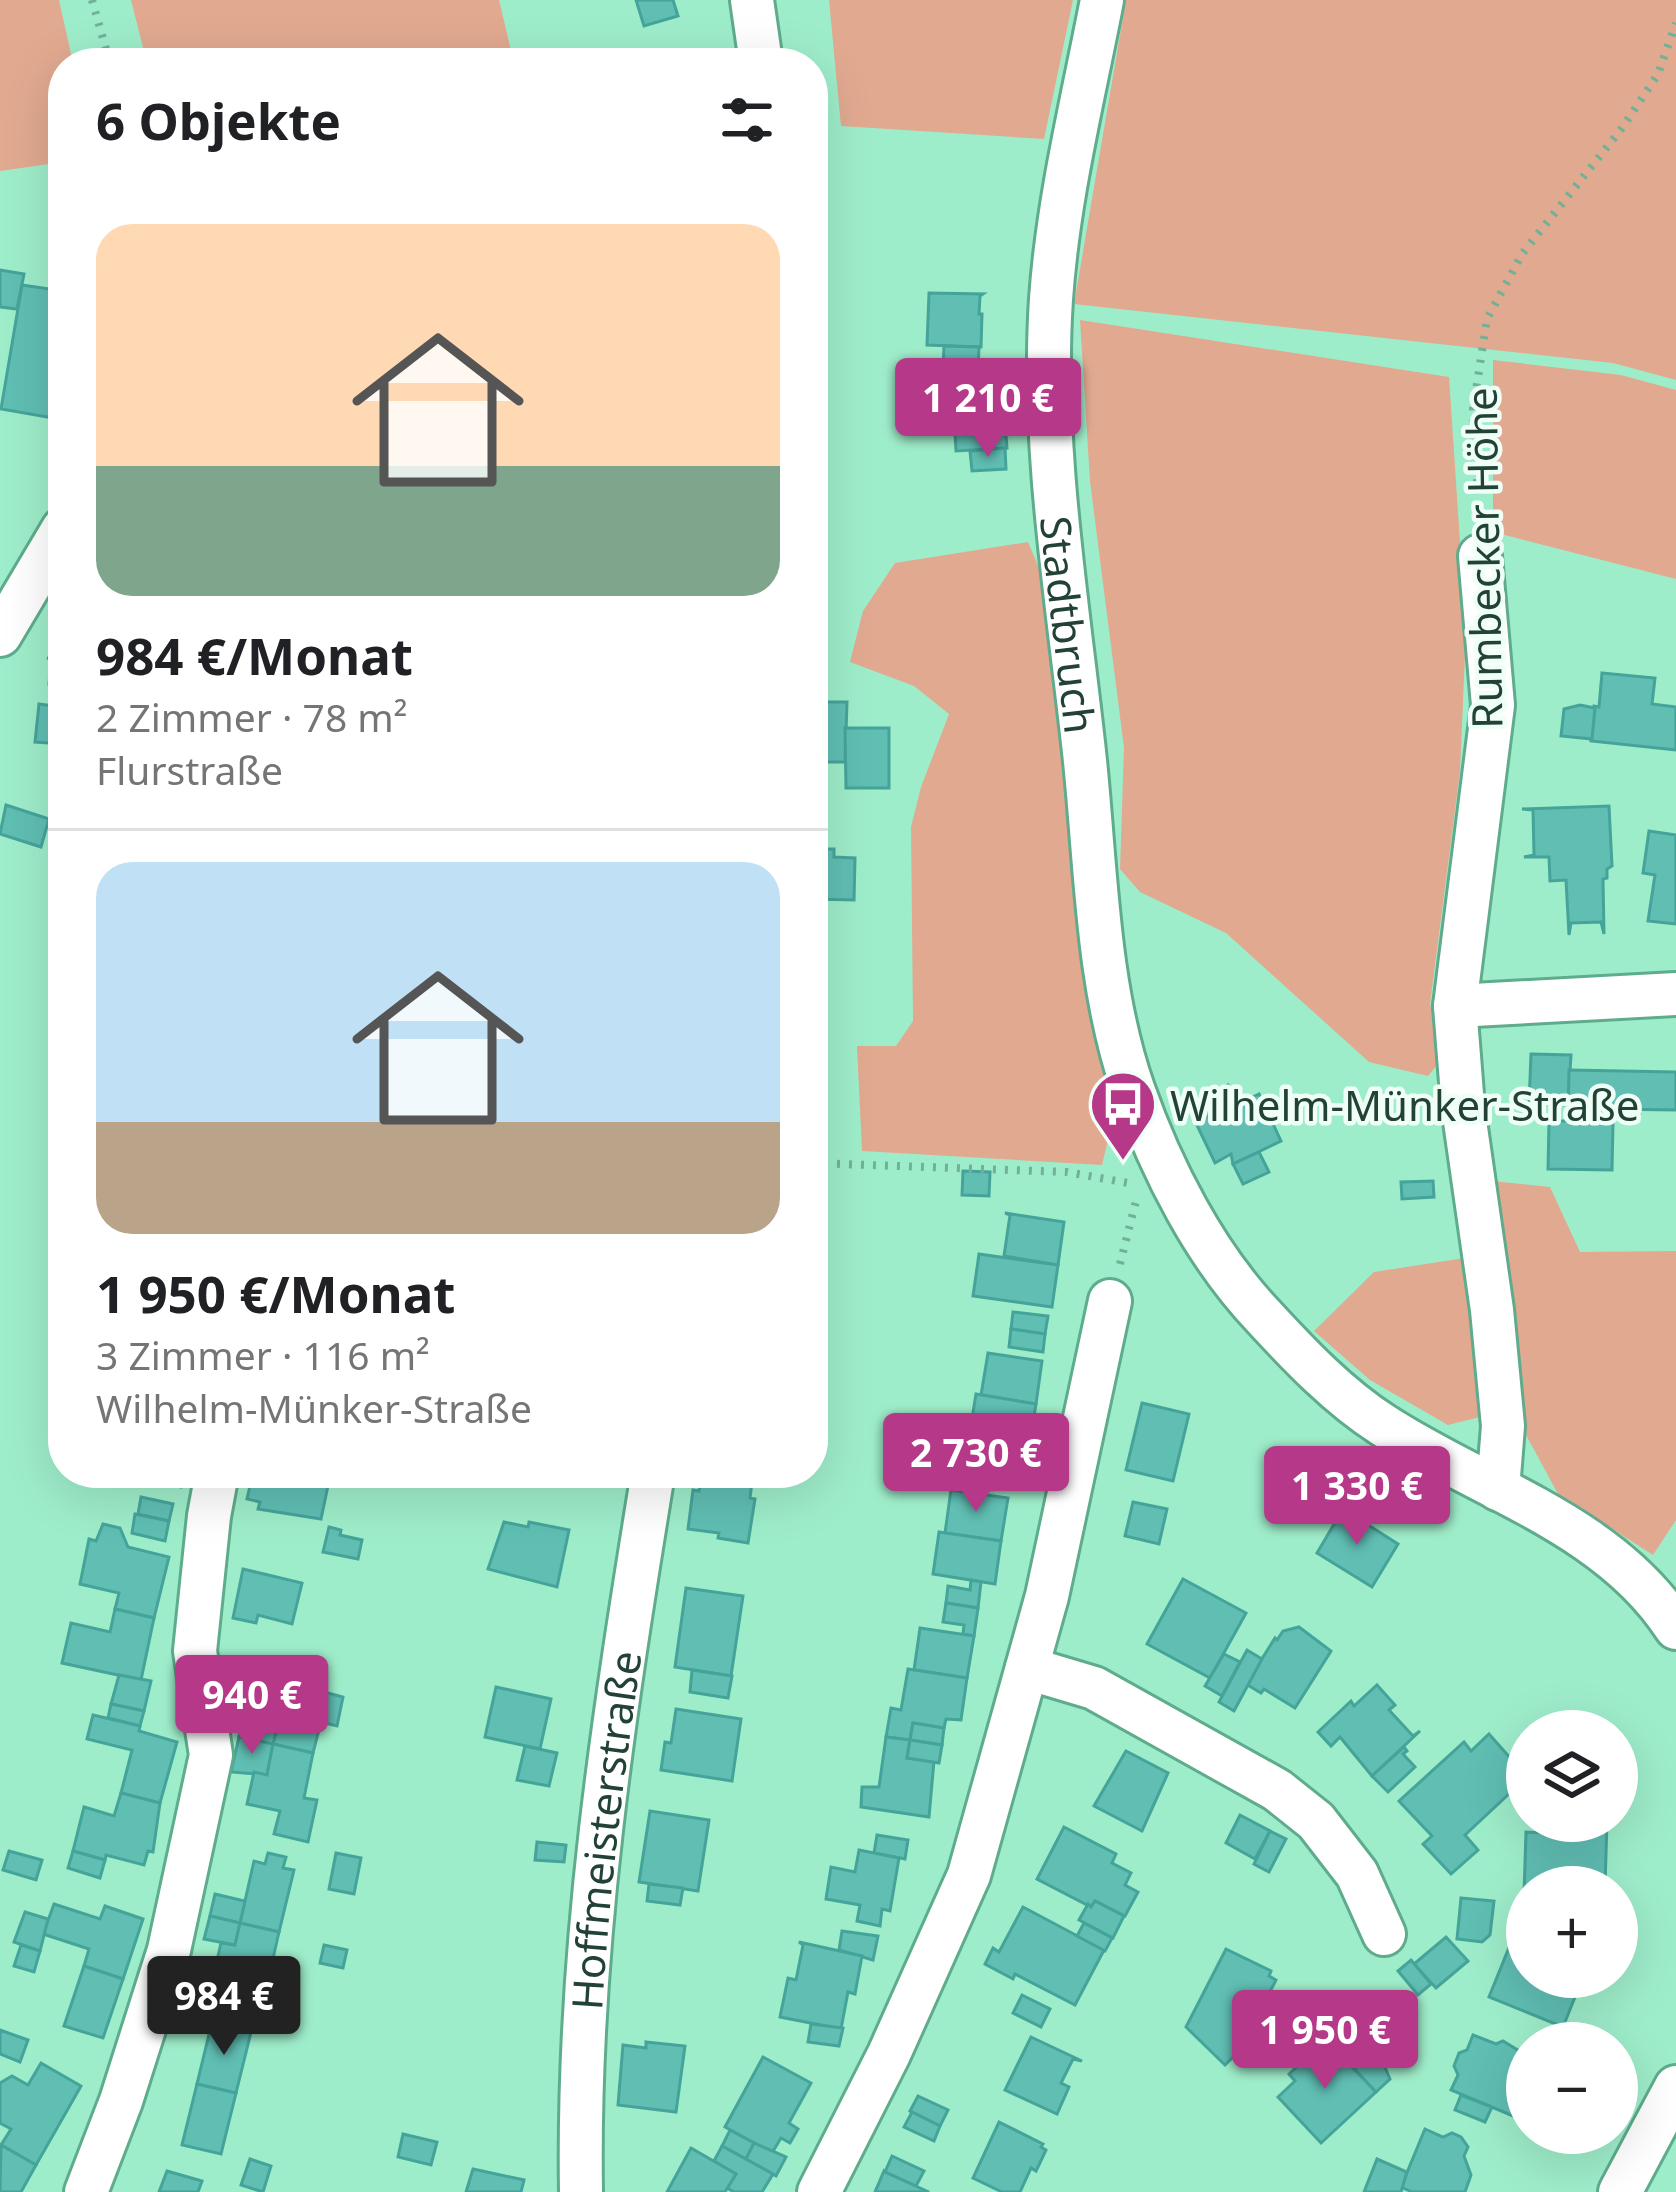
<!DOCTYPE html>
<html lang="de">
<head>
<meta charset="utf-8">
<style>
  :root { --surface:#fff; --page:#f2f2f2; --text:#202124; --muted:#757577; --line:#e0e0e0; --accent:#b63989 }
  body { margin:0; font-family:"Noto Sans",sans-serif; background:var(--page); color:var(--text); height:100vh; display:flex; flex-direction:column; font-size:45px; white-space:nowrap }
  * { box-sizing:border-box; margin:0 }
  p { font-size:39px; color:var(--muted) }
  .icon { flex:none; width:66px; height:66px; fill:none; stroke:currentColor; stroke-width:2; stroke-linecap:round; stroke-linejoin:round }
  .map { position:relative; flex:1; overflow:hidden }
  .drawer { position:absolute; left:48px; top:48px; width:780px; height:1440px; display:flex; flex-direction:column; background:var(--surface); border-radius:48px; box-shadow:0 12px 48px #0002 }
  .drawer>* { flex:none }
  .controls { position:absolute; left:1506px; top:1710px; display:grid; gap:24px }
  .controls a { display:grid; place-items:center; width:132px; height:132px; border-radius:50%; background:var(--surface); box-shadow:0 12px 48px #0002; font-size:60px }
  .price { position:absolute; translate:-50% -102px; padding:0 27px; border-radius:12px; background:var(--accent); color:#fff; font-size:39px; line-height:78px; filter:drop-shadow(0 3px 6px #0008) }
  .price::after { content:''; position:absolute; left:50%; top:72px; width:36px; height:27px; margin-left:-18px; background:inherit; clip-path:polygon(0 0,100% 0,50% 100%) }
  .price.selected { background:#222; color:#fff }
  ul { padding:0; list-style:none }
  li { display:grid; align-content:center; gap:24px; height:636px; padding:0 48px }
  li+li { border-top:3px solid var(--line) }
  li span { display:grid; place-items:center; height:372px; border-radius:36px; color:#555 }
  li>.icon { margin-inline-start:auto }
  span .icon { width:216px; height:216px; fill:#fffc; stroke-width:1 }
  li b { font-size:51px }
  h2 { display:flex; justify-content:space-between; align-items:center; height:144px; padding:0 48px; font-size:51px }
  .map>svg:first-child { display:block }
  .green { fill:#e1a990 }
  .building { fill:#60beb3; stroke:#45a49a; stroke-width:3 }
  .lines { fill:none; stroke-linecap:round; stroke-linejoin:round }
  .minor-casing { stroke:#5eac8c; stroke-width:48 }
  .path { stroke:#72b195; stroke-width:8; stroke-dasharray:3 9; stroke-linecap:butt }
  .minor { stroke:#fff; stroke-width:42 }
  .labels { text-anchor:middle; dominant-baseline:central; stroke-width:9; stroke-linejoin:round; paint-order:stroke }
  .street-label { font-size:42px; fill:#224235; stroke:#effef7 }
  .poi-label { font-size:42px; fill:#224235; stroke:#effef7; text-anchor:start }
</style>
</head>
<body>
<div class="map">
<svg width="1676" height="2192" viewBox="0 0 1676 2192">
  <rect width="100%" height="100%" fill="#9eedca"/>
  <!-- green -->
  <g class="green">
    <path d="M0 0H59L73 63H63V162L0 171Z"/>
    <path d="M131 0H499L514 63H147Z"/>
    <path d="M829 0H1073L1044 139 841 126Z"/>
    <path d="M1126 0H1676V380L1613 363 1074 304Z"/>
    <path d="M1080 320 1449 377 1466 632 1460 771 1430 1004 1446 1054 1428 1076 1369 1062 1226 933 1140 892 1120 869 1124 748 1090 481Z"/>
    <path d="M1493 360 1621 375 1676 390V579L1493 532Z"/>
    <path d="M1028 542 1041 573 1067 808 1111 1127 1102 1165 862 1151 857 1046H896L913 1021 911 827 921 787 949 714 914 686 850 662 863 611 895 563Z"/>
    <path d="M1492 1181 1550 1187 1580 1252 1676 1251V1520L1653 1555 1558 1494 1512 1409 1448 1425 1370 1380 1314 1331 1374 1272 1497 1253Z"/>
  </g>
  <!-- building -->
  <g class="building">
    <path d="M636 0H673L678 16 644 26Z"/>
    <path d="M0 270 24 274 17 309 0 307Z"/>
    <path d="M22 285 63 291V354L53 418 1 409Z"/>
    <path d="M929 293 983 294 980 296 979 314H982L981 347 927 345Z"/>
    <path d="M944 346 979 347 978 369 943 368Z"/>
    <path d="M1003 395 1007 448 956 451 953 398Z"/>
    <path d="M1005 448 1006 469 972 471 970 451Z"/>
    <path d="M56 614 63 615V685L49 684 51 659 47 658H52L53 640 49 638 54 639Z"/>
    <path d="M1602 673 1655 678 1652 704 1676 707V750L1591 741 1594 706 1599 707Z"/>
    <path d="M813 702H847L845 762H813Z"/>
    <path d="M39 704 63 707V744L35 742Z"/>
    <path d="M1580 705 1595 708 1592 739 1561 736 1564 709Z"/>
    <path d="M845 728H889V788H846Z"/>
    <path d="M6 805 49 819 41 847 0 834Z"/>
    <path d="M1609 806 1612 866 1607 869V878L1603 879 1604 934 1601 922 1571 923 1569 935 1566 880 1550 881 1549 857H1524L1534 855 1533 810 1522 809Z"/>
    <path d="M1649 831 1676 835V924L1648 921 1655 875 1643 873Z"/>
    <path d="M813 849H834V857L855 858 854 900 813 899Z"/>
    <path d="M813 956H822L820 1011H813Z"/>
    <path d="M1531 1054 1571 1055 1568 1105 1529 1104Z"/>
    <path d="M1569 1070 1676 1072V1110L1603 1109V1121L1613 1122 1612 1170 1548 1169 1549 1121H1568Z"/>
    <path d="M1228 1085 1238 1104 1259 1094 1281 1141 1233 1164 1231 1154 1215 1163 1195 1121 1206 1117 1197 1099Z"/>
    <path d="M1259 1152 1269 1172 1243 1184 1233 1164Z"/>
    <path d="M963 1171 990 1172 989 1196 962 1195Z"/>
    <path d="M1433 1181 1434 1197 1402 1199 1401 1182Z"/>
    <path d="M1005 1213 1064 1222 1058 1265 1004 1256 1010 1215Z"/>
    <path d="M979 1254 1058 1265 1052 1307 973 1296Z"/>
    <path d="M1013 1312 1048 1316 1045 1334 1011 1329Z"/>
    <path d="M1011 1329 1045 1334 1043 1352 1009 1347Z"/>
    <path d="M988 1353 1042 1361 1036 1404 981 1395Z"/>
    <path d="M976 1394 1036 1404 1029 1447 969 1437Z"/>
    <path d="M1142 1403 1189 1414 1173 1481 1126 1470Z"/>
    <path d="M978 1449 1013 1454 1011 1471 976 1466Z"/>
    <path d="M976 1466 1011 1471 1009 1489 974 1484Z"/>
    <path d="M139 1473H184L181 1487 138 1478Z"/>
    <path d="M253 1473H308L307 1477 329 1481 321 1519 258 1509 260 1502 247 1499Z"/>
    <path d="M702 1473 753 1474 750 1498 755 1499 748 1543 718 1538 719 1533 688 1529 693 1490 699 1491Z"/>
    <path d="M951 1490 1008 1498 1001 1541 945 1533Z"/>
    <path d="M141 1497 173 1504 169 1521 138 1514Z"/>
    <path d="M1133 1502 1167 1509 1159 1544 1125 1536Z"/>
    <path d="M1343 1509 1398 1544 1372 1587 1317 1553Z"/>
    <path d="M135 1514 169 1521 165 1541 132 1533Z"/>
    <path d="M504 1522 528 1527 529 1522 569 1530 557 1587 488 1569Z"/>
    <path d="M103 1524 120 1528 128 1547 169 1557 154 1618 115 1609 119 1593 80 1584 89 1539 96 1541Z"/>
    <path d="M329 1527 341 1530 340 1535 362 1540 358 1559 323 1552Z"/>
    <path d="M939 1532 1001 1541 995 1584 933 1574Z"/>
    <path d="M243 1569 302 1583 292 1624 258 1615 256 1623 233 1618Z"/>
    <path d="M1183 1579 1246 1613 1210 1678 1147 1644Z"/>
    <path d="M971 1580 981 1582 978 1608 946 1603 948 1586 970 1590Z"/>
    <path d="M686 1588 743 1596 731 1676 675 1667Z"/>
    <path d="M946 1603 978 1608 974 1636 963 1634 964 1625 943 1622Z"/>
    <path d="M115 1609 154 1618 141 1680 62 1663 71 1623 110 1632Z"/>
    <path d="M1299 1627 1331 1651 1295 1708 1264 1689 1261 1693 1246 1684 1275 1638 1277 1640 1283 1631Z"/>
    <path d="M920 1628 974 1636 967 1678 914 1670Z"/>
    <path d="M1247 1650 1262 1659 1234 1711 1219 1702Z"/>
    <path d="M1224 1654 1240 1662 1222 1696 1205 1686Z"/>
    <path d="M908 1669 967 1678 961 1720 946 1719 944 1728 913 1723 910 1740 886 1737 891 1708 901 1710Z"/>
    <path d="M692 1670 732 1676 728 1698 690 1692Z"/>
    <path d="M119 1675 151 1681 144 1711 111 1704Z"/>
    <path d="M287 1682 343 1697 337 1726 321 1722 313 1753 273 1744Z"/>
    <path d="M1377 1685 1395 1705 1389 1710 1413 1736 1420 1731 1372 1776 1340 1737 1331 1746 1318 1732 1351 1701 1354 1706Z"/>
    <path d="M496 1687 551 1699 540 1749 485 1737Z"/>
    <path d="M111 1704 144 1711 140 1726 108 1718Z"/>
    <path d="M676 1709 741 1719 732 1781 661 1770 665 1742 671 1743Z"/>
    <path d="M93 1715 140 1726 139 1731 177 1742 160 1803 121 1793 132 1750 87 1739Z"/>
    <path d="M244 1717 278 1724 273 1744 239 1737Z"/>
    <path d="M913 1723 944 1728 942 1745 910 1740Z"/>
    <path d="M1489 1734 1527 1777 1465 1835 1478 1850 1451 1874 1423 1844 1432 1836 1399 1801 1464 1742 1471 1751Z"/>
    <path d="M239 1737 273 1744 267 1775 231 1772Z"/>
    <path d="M886 1737 910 1740 907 1758 934 1761 929 1817 861 1807 862 1787H879Z"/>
    <path d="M910 1740 942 1745 939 1763 907 1758Z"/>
    <path d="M273 1744 313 1753 304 1798 317 1800 308 1842 274 1834 280 1811 247 1804 254 1772 267 1775Z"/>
    <path d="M525 1746 557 1753 549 1786 517 1780Z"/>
    <path d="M1404 1747 1407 1751 1403 1754 1415 1767 1388 1792 1372 1776Z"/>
    <path d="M1126 1751 1168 1773 1142 1831 1094 1806Z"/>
    <path d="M121 1793 160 1803 153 1852 148 1851 144 1865 106 1855 105 1860 73 1851 84 1807 114 1816Z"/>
    <path d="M650 1811 709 1820 698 1891 639 1882Z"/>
    <path d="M1240 1815 1270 1831 1255 1859 1226 1843Z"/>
    <path d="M1544 1821H1607L1605 1887H1527L1524 1894 1526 1832 1544 1833Z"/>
    <path d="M1064 1827 1116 1854 1112 1863 1131 1873 1125 1885 1138 1892 1125 1916 1095 1901 1091 1907 1037 1879Z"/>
    <path d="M1270 1831 1286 1839 1269 1872 1254 1864Z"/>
    <path d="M877 1835 908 1840 905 1859 874 1853Z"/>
    <path d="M537 1842 566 1845 564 1862 535 1860Z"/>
    <path d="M859 1850 899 1858 890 1911 882 1909 880 1926 857 1921 860 1905 826 1899 831 1867 855 1872Z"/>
    <path d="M9 1851 42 1860 36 1880 3 1870Z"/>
    <path d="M73 1851 105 1860 100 1878 68 1868Z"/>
    <path d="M268 1853 286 1857 283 1868 294 1870 279 1932 240 1923 254 1861 265 1864Z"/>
    <path d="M336 1853 361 1858 354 1894 329 1889Z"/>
    <path d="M649 1884 683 1888 680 1905 647 1901Z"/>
    <path d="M215 1894 245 1901 240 1923 210 1916Z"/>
    <path d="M1461 1898 1494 1901 1490 1935 1482 1942 1457 1939Z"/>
    <path d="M1095 1901 1124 1916 1113 1938 1079 1920 1088 1904 1091 1907Z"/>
    <path d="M54 1904 100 1919 105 1906 143 1919 123 1979 84 1966 89 1949 43 1934Z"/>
    <path d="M1023 1907 1104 1950 1075 2005 1015 1974 1013 1979 985 1964 993 1948 999 1952Z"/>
    <path d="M25 1912 48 1919 40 1951 14 1942Z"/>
    <path d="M210 1916 240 1923 235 1945 204 1939Z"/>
    <path d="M240 1923 279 1932 265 1994 212 1982 221 1943 235 1945Z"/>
    <path d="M1084 1923 1112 1938 1105 1951 1077 1936Z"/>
    <path d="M1519 1923 1527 1926V1977H1583L1563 2027 1489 1997Z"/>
    <path d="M842 1931 878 1936 873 1960 839 1950Z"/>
    <path d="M1446 1937 1468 1961 1436 1988 1414 1964Z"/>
    <path d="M799 1942 862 1956 855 1994 848 1992 841 2029 780 2017 788 1978 796 1980 803 1945Z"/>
    <path d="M21 1945 40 1951 34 1972 14 1966Z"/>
    <path d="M324 1945 347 1950 343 1968 320 1963Z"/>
    <path d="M1226 1949 1271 1971 1269 1976 1276 1980 1262 2007 1255 2003 1248 2017 1261 2030 1225 2065 1186 2027Z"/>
    <path d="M1411 1960 1431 1984 1418 1995 1398 1971Z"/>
    <path d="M84 1966 123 1979 103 2038 64 2026Z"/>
    <path d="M1022 1995 1050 2009 1041 2027 1013 2013Z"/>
    <path d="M1306 2010 1330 2037 1304 2061 1279 2035Z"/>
    <path d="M212 2022 251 2032 236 2093 197 2084Z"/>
    <path d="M811 2024 843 2028 839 2046 808 2042Z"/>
    <path d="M0 2030 28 2040 20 2062 0 2054Z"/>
    <path d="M1473 2035 1496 2044 1503 2041 1524 2054 1518 2070 1527 2073V2081L1513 2116 1451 2090 1458 2075 1454 2066 1459 2053 1467 2050Z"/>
    <path d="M1031 2037 1082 2061 1073 2059 1061 2083 1069 2087 1057 2114 1005 2090Z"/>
    <path d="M1326 2040 1376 2092 1321 2143 1278 2097 1295 2081 1289 2074Z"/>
    <path d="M646 2042 685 2046 676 2112 618 2105 623 2045 646 2048Z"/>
    <path d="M1375 2044 1390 2079 1376 2092 1352 2066Z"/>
    <path d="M763 2057 811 2083 789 2123 798 2129 790 2143 781 2138 772 2153 725 2127Z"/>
    <path d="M41 2063 81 2086 36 2165 1 2145 11 2129 0 2123V2083L12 2076 28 2085Z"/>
    <path d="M197 2084 236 2093 221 2154 182 2145Z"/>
    <path d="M1461 2095 1492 2107 1485 2122 1455 2110Z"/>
    <path d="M918 2096 948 2110 940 2126 910 2111Z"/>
    <path d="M912 2112 940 2126 934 2141 904 2127Z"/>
    <path d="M999 2122 1043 2144 1041 2147 1046 2150 1036 2171 1031 2168 1020 2192H1002L973 2178Z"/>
    <path d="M1425 2129 1443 2137 1452 2133 1461 2137 1468 2147 1464 2156 1471 2175 1465 2192H1412L1401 2187Z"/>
    <path d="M730 2130 754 2143 746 2159 722 2146Z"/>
    <path d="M403 2134 437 2142 431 2165 398 2157Z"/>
    <path d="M754 2143 786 2157 776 2176 746 2159Z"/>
    <path d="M1 2145 36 2165 21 2192H0Z"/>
    <path d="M722 2146 773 2174 762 2192H734L727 2188 736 2174 714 2161Z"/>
    <path d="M691 2148 736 2174 725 2192H667Z"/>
    <path d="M892 2156 924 2171 916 2186 885 2172Z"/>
    <path d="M250 2159 271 2166 263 2192 241 2185Z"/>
    <path d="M1377 2159 1407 2172 1401 2192H1364Z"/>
    <path d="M473 2169 524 2180 521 2192H466Z"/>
    <path d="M167 2171 202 2181 198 2192H159Z"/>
    <path d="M884 2171 885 2172 929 2192H875Z"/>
  </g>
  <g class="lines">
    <!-- minor casing -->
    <g class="minor-casing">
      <g id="minor">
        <path d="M752 0 761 63"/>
        <path id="s1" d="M1102 0C1083 99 1058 198 1051 299 1041 450 1069 610 1085 761 1096 868 1097 986 1133 1089 1161 1169 1205 1255 1264 1317 1299 1355 1339 1397 1383 1425 1481 1489 1609 1524 1676 1628"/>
        <path d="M1480 556 1493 705 1455 1006 1463 1107 1492 1310 1503 1426 1498 1489"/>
        <path d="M0 635 63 529"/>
        <path d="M1455 1006 1676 994"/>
        <path d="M1027 1668 1094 1688 1277 1790 1316 1821 1357 1874 1384 1934"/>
        <path d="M86 2192 121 2101 169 1950 211 1755 195 1651 209 1516 217 1473"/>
        <path id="s2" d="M581 2192C577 1949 614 1712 653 1473"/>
        <path d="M819 2192 889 2054 969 1875 1047 1596 1110 1301"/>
        <path d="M1620 2192 1676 2087"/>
      </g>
    </g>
    <!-- path -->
    <g class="path">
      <path d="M92 0 110 63"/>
      <path d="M1479 518 1473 409 1487 319 1522 254 1622 128 1658 74 1676 23"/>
      <path d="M813 1163 1067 1172 1128 1183"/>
      <path d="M1120 1264 1137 1197"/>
    </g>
    <!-- minor -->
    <use href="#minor" class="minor"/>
  </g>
  <!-- icons -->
  <defs>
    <g id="bus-pin" transform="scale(3.45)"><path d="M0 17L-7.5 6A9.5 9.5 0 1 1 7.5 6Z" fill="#b63989" stroke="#effef7"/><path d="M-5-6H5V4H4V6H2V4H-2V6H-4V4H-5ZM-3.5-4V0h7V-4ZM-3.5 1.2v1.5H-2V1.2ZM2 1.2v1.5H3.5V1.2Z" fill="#fff"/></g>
  </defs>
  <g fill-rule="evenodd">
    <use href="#bus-pin" x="1123" y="1104"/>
  </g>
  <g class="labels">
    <!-- street labels -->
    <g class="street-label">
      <text transform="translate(1483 558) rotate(-91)">Rumbecker Höhe</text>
      <text stroke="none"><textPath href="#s1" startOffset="630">Stadtbruch</textPath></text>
      <text stroke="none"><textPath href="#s2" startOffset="363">Hoffmeisterstraße</textPath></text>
    </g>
    <!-- poi labels -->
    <g class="poi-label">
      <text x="1170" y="1104">Wilhelm-Münker-Straße</text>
    </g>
  </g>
</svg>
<div class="controls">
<a><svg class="icon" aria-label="layers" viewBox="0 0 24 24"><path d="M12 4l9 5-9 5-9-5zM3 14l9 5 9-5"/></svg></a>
<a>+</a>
<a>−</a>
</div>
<b class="price" style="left:988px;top:460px">1 210 €</b>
<b class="price" style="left:976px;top:1515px">2 730 €</b>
<b class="price" style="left:1357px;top:1548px">1 330 €</b>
<b class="price" style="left:252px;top:1757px">940 €</b>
<b class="price selected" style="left:224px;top:2058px">984 €</b>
<b class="price" style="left:1325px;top:2092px">1 950 €</b>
<section class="drawer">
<h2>6 Objekte<svg class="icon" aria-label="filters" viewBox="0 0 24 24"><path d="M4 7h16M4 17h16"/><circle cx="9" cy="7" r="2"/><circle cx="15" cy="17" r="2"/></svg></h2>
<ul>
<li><span style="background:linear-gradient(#ffd9b3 65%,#7fa58c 0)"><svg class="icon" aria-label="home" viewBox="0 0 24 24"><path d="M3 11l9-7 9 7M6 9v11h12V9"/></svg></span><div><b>984 €/Monat</b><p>2 Zimmer · 78 m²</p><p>Flurstraße</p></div></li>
<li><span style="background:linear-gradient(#bfe0f5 70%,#b9a48a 0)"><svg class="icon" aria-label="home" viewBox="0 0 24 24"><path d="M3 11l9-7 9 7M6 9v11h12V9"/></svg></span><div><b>1 950 €/Monat</b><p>3 Zimmer · 116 m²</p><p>Wilhelm-Münker-Straße</p></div></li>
</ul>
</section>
</div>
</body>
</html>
